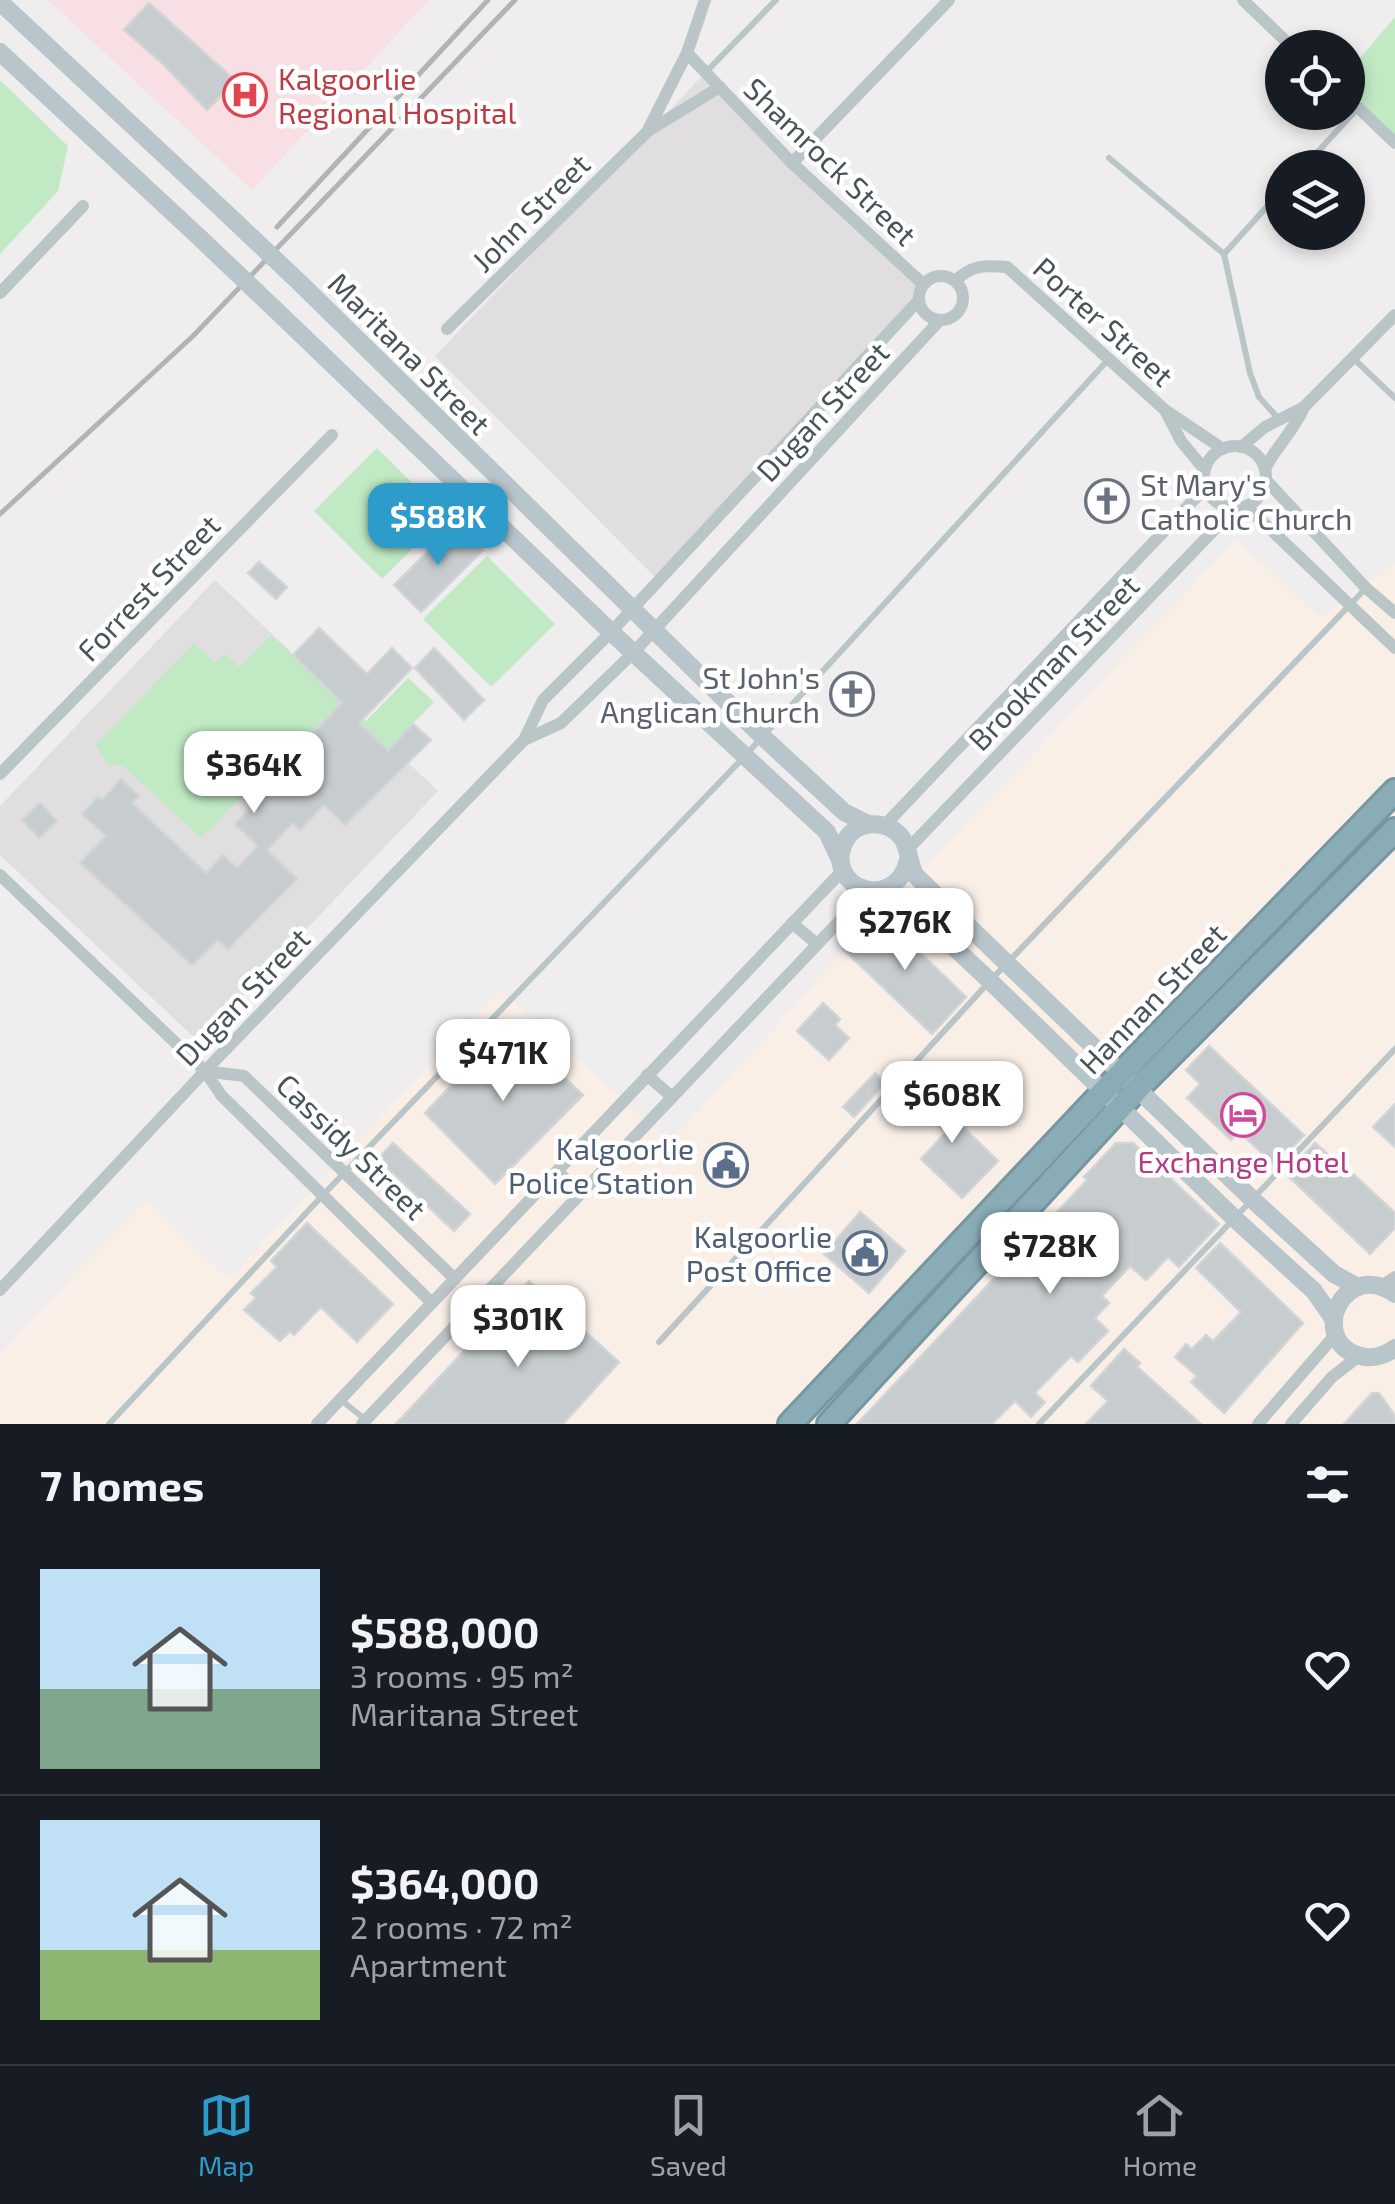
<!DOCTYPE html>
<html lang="en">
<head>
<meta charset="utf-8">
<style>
  :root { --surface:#171b24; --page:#20242c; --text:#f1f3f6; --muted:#9ea1a6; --line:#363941; --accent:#2d9cca }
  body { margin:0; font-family:"Exo 2",sans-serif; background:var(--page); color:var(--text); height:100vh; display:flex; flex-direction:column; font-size:38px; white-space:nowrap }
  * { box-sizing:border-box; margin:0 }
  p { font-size:32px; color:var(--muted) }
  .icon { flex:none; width:55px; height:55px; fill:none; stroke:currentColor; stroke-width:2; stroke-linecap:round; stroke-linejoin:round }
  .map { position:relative; height:1424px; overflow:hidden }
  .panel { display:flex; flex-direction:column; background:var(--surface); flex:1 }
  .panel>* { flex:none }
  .buttons { position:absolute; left:1265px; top:30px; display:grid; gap:20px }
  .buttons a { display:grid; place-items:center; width:100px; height:100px; border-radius:50%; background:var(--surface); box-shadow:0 5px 15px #0003; font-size:50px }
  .price { position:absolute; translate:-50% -85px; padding:0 22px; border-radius:20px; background:#fff; color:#222; font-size:32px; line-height:65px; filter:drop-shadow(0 2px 5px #0008) }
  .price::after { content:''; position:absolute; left:50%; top:60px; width:30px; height:22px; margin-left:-15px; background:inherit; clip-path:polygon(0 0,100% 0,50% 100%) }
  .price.selected { background:var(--accent); color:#fff }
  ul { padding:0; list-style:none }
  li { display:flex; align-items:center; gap:30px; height:250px; padding:0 40px }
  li+li { border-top:2px solid var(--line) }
  li span { display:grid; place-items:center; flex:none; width:280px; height:200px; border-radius:0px; color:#555 }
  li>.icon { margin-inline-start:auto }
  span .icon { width:120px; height:120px; fill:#fffc; stroke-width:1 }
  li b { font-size:42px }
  h2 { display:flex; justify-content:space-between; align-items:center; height:120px; padding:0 40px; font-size:42px }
  .tab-bar { display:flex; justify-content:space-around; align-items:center; height:140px; border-top:2px solid var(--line); background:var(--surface); font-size:28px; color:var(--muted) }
  .tab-bar a { display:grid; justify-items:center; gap:5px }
  .tab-bar .selected { color:var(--accent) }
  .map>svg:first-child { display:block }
  .commercial { fill:#f9efe7 }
  .education { fill:#e0dedf }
  .medical { fill:#f7dfe4 }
  .garden { fill:#c0e9c4 }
  .building { fill:#c7ccce; stroke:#d2d5d8; stroke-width:2.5 }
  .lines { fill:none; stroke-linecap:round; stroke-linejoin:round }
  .highway-casing { stroke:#7597a2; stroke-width:28 }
  .lane { stroke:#bac5c8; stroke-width:6 }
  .street { stroke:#bac5c8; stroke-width:12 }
  .secondary { stroke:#b8c5ca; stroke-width:18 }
  .highway { stroke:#8aacb7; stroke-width:22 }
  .rail { stroke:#b0b4b7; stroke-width:5 }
  .secondary-bridge { stroke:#b8c5ca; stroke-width:18 }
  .labels { text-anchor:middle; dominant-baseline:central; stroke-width:9; stroke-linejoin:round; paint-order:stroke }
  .health-label { font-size:30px; fill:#be3a42; stroke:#fff; text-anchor:start }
  .street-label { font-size:30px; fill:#475558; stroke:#fff }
  .worship-label { font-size:30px; fill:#5b616d; stroke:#fff; text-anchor:start }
  .service-label { font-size:30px; fill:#4e5e75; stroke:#fff; text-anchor:end }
  .hotel-label { font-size:30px; fill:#b23c85; stroke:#fff }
</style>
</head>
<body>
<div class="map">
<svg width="1395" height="1424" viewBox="0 0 1395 1424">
  <rect width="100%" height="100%" fill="#efedee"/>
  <!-- commercial -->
  <path class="commercial" d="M1236 540 1320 617 1395 564V1424H0V1354L146 1200 229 1279 500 990 670 1142 826 971Z"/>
  <!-- education -->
  <g class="education">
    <path d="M706 72 923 284 919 300 658 580 435 356Z"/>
    <path d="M215 580 438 791 199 1042 0 855V806Z"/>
  </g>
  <!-- medical -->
  <path class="medical" d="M48 0H429L252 190Z"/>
  <!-- garden -->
  <g class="garden">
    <path d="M1395 17V143L1348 98V72Z"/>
    <path d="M0 80 68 146 58 191 0 254Z"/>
    <path d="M377 448 445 516 382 579 314 511Z"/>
    <path d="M487 556 555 624 491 687 423 619Z"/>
    <path d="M271 635 366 721 408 678 434 702 387 750 334 712 257 790 252 786 201 838 123 766 107 764 96 745 194 643 215 663 225 654 239 667Z"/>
  </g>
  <!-- building -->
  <g class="building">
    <path d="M149 3 236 81 207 110 162 63 124 30Z"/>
    <path d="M456 524 483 550 421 612 394 585Z"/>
    <path d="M259 562 287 587 276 599 248 573Z"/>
    <path d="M319 628 367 674 392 648 412 668 359 723 388 751 413 724 431 740 345 825 324 805 300 830 293 823 267 850 297 879 228 949 218 940 192 965 80 863 106 836 82 814 98 797 102 800 121 779 139 796 132 803 206 873 223 855 237 868 258 846 235 824 305 751 300 747 342 703 293 655Z"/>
    <path d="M434 648 484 700 464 720 415 668Z"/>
    <path d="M40 803 57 821 39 838 22 820Z"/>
    <path d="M878 912 966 997 932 1034 843 949Z"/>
    <path d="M823 1003 840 1019 835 1025 849 1038 829 1060 797 1031Z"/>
    <path d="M509 1025 583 1095 495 1184 425 1113Z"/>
    <path d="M1209 1046 1304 1135 1275 1166 1239 1131 1231 1140 1187 1098 1200 1084 1186 1070Z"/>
    <path d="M875 1073 885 1083 854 1117 843 1107Z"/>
    <path d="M911 1077 998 1161 962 1198 921 1159 946 1132 901 1088Z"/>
    <path d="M1395 1104V1147L1373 1127Z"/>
    <path d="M393 1143 470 1214 454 1231 378 1159Z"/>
    <path d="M1116 1143H1133L1219 1224 1179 1267 1168 1257 1146 1280 1130 1266 1102 1296 1109 1303 1095 1318 1108 1331 1078 1362 1071 1356 1035 1393 1045 1402 1031 1417 1015 1401 992 1424H857L1087 1180 1084 1177Z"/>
    <path d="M1315 1143 1332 1158 1334 1156 1395 1213V1228L1370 1254 1286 1174Z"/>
    <path d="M860 1212 905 1251 869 1293 824 1254Z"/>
    <path d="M307 1223 393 1304 357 1342 321 1307 294 1335 290 1331 280 1341 244 1310 256 1298 251 1293 277 1267 271 1261Z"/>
    <path d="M1220 1243 1303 1323 1224 1413 1191 1382 1197 1376 1175 1357 1186 1344 1192 1349 1206 1335 1213 1341 1241 1312 1196 1268Z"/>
    <path d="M529 1281 619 1362 563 1424H396Z"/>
    <path d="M1124 1349 1140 1363 1137 1367 1201 1424H1086L1108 1401 1091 1386Z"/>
    <path d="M1372 1393H1379L1395 1416V1424H1344Z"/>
  </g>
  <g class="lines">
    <!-- highway casing -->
    <g class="highway-casing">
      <g id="highway">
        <path d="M790 1424 1105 1090 1395 791"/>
        <path d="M829 1424 1139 1087 1395 830"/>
      </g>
    </g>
    <!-- lane -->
    <g class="lane">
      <path d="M707 71 776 0"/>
      <path d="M1109 158 1224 254 1250 373 1259 397 1278 418"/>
      <path d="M1303 168 1357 109"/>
      <path d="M1224 254 1282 190"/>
      <path d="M1354 359 1395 398"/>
      <path d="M560 1170 583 1190"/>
      <path d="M659 1342 990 981 1366 588"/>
      <path d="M341 1400 366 1420"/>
      <path d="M109 1424 323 1195 744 757 1107 361"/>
      <path d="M1039 1424 1395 1049"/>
    </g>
    <!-- street -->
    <g class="street">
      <path d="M705 0 687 53 792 163 923 284"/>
      <path d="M1243 0 1293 48"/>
      <path d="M1348 98 1395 143"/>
      <path d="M649 128 687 53"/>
      <path d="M792 163 949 0"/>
      <circle cx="941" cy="298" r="22"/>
      <path d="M955 281C972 265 984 265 1007 267L1165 410 1223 449"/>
      <path d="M0 293 83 206"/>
      <path d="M447 329 648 131 720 87"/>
      <path d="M1166 412 1181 441 1204 469"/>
      <circle cx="1235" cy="477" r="31"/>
      <path d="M1241 447 1265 427 1304 407 1395 315"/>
      <path d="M1265 469C1276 446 1295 430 1304 407"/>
      <path d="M1266 480 1366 588 1395 613"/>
      <path d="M1246 506 1395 648"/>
      <path d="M524 740 561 723 633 653 940 320"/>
      <path d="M0 774 332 435"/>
      <path d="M885 825 1205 488"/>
      <path d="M907 850 1234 509"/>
      <path d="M0 875 205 1071 221 1095 432 1303"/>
      <path d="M792 923 817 944"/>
      <path d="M205 1071 244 1076 455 1279"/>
      <path d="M647 1075 672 1097"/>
      <path d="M1381 1286 1395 1277"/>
      <path d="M0 1290 205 1071 524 740 543 700 611 632 919 300"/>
      <path d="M317 1424 843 870"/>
      <path d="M362 1424 868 891"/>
      <path d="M1258 1424 1336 1334"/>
      <path d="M1291 1424 1332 1377 1359 1356"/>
    </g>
    <!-- secondary -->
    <g class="secondary">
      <path d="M0 2 224 211"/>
      <path d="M0 52 201 239"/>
      <path d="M301 284 763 737 844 812 868 824"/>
      <path d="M282 316 611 632 827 832 840 860"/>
      <path d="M908 860C895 914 824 888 844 843 854 820 887 818 902 838 909 849 909 863 915 875L1252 1199 1334 1274 1358 1287"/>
      <path d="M874 891 906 902 990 981 1234 1218 1314 1291 1334 1320"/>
      <path d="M1395 1294C1346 1258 1307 1337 1357 1355 1371 1360 1384 1356 1395 1348"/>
    </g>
    <!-- highway -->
    <use href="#highway" class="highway"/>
    <!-- rail -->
    <g class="rail">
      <path d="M277 227 488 0"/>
      <path d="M0 514 193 336 515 0"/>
    </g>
    <!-- secondary-bridge -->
    <g class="secondary-bridge">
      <path d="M224 211 301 284"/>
      <path d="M201 239 282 316"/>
    </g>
  </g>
  <!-- icons -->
  <defs>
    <g id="hospital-ring" transform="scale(2.25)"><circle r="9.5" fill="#fff" stroke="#e0444e" stroke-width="1.5"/><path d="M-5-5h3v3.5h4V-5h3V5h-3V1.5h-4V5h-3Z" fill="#e0444e"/></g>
    <g id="church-ring" transform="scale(2.25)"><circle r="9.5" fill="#fff" stroke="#6b7280" stroke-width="1.5"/><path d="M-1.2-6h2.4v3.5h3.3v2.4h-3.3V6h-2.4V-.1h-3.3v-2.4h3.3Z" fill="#6b7280"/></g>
    <g id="hotel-ring" transform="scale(2.25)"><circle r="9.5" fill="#fff" stroke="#d1479c" stroke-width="1.5"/><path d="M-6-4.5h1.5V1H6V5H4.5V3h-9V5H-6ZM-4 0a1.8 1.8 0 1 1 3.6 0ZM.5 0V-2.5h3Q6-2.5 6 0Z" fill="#d1479c"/></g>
    <g id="civic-ring" transform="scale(2.25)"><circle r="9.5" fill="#fff" stroke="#5c6f8a" stroke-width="1.5"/><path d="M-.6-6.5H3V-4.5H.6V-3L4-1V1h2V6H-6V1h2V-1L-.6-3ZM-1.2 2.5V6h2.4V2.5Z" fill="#5c6f8a"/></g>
  </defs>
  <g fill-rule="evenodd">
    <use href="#hospital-ring" x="245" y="95"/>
    <use href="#church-ring" x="1107" y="501"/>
    <use href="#church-ring" x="852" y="694"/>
    <use href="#hotel-ring" x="1243" y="1115"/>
    <use href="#civic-ring" x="726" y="1165"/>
    <use href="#civic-ring" x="865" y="1253"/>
  </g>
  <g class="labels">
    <!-- health labels -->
    <g class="health-label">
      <text x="278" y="78">Kalgoorlie<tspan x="278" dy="34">Regional Hospital</tspan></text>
    </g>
    <!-- street labels -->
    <g class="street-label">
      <text transform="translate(831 161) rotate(44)">Shamrock Street</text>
      <text transform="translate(530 212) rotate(-45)">John Street</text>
      <text transform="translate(1104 321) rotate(42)">Porter Street</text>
      <text transform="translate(410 353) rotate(45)">Maritana Street</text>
      <text transform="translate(822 411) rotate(-47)">Dugan Street</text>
      <text transform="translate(148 587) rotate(-46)">Forrest Street</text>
      <text transform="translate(1053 662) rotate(-46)">Brookman Street</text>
      <text transform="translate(242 996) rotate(-46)">Dugan Street</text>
      <text transform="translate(1152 998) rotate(-46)">Hannan Street</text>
      <text transform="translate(352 1146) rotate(44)">Cassidy Street</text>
    </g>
    <!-- worship labels -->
    <g class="worship-label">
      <text x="1140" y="484">St Mary's<tspan x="1140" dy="34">Catholic Church</tspan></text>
      <text x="820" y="677" text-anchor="end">St John's<tspan x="820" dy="34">Anglican Church</tspan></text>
    </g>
    <!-- service labels -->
    <g class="service-label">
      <text x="694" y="1148">Kalgoorlie<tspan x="694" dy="34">Police Station</tspan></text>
      <text x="832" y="1236">Kalgoorlie<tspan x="832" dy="34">Post Office</tspan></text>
    </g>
    <!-- hotel labels -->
    <g class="hotel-label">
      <text x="1243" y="1161">Exchange Hotel</text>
    </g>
  </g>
</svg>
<div class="buttons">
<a><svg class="icon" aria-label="locate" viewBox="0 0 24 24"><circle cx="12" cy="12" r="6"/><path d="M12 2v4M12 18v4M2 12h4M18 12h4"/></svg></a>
<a><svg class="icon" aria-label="layers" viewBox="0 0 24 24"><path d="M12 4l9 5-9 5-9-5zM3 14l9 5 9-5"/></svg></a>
</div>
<b class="price selected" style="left:438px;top:568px">$588K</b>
<b class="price" style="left:254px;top:816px">$364K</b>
<b class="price" style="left:905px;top:973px">$276K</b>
<b class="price" style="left:503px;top:1104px">$471K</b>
<b class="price" style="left:952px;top:1146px">$608K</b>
<b class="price" style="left:1050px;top:1297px">$728K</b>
<b class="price" style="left:518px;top:1370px">$301K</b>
</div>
<section class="panel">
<h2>7 homes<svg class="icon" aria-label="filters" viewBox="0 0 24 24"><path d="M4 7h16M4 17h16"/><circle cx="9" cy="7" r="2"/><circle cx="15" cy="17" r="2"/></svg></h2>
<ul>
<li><span style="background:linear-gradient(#bfe0f5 60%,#7fa58c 0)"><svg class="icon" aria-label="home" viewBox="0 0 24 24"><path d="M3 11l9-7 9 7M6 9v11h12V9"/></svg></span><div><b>$588,000</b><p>3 rooms · 95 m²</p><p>Maritana Street</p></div><svg class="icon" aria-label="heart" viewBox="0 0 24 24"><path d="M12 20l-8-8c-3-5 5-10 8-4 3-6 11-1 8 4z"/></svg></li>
<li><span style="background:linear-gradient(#bfe0f5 65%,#8fb573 0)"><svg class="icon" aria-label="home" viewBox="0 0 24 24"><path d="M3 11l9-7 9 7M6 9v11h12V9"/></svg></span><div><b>$364,000</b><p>2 rooms · 72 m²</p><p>Apartment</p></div><svg class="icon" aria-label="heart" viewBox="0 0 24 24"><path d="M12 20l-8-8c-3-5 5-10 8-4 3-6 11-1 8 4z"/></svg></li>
</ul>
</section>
<nav class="tab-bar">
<a class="selected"><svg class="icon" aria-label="map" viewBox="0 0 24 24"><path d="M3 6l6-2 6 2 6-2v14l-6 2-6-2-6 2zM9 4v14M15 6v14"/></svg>Map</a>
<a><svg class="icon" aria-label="saved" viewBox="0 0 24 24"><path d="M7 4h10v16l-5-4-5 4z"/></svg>Saved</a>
<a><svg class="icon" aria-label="home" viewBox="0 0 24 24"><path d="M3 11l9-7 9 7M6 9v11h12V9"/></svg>Home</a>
</nav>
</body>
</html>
